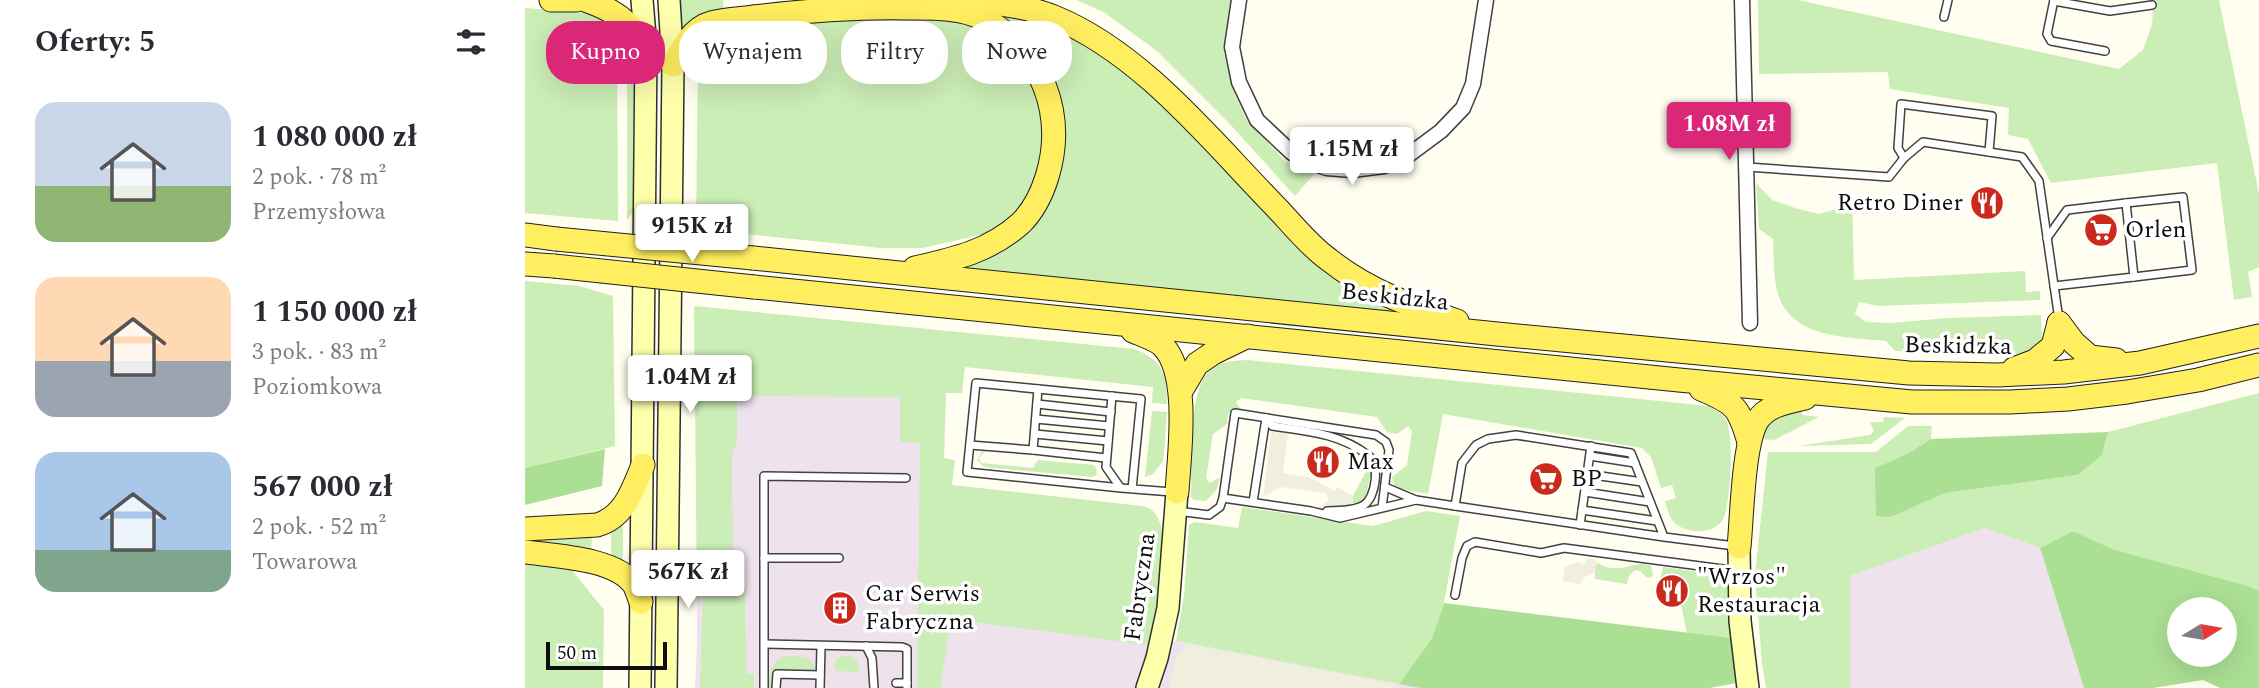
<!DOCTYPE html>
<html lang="pl">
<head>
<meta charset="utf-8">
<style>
  :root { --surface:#fff; --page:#f7f7f7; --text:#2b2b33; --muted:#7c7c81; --accent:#db2777 }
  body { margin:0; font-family:Spectral,serif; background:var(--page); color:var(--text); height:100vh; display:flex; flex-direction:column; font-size:26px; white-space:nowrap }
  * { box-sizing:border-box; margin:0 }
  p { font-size:23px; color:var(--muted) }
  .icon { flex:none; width:38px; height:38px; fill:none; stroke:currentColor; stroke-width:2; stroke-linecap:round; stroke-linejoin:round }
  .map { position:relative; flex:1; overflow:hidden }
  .panel { display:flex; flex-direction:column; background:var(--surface); width:525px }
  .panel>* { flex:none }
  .banner { position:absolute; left:21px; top:21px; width:665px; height:63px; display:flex; gap:14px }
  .needle { width:46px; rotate:79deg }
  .fabs { position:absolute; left:1642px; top:597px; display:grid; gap:14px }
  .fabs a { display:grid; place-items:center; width:70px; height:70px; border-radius:50%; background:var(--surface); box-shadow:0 7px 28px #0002; font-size:35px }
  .scale { position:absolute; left:21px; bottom:18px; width:121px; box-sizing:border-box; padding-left:7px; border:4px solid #0e0e0e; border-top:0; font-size:19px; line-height:24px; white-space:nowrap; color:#0e0e0e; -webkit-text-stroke:5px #fff; paint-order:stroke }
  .price { position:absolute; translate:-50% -60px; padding:0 16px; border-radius:7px; background:#fff; color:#222; font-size:23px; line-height:46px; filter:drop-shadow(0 2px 4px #0008) }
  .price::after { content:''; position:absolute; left:50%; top:42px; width:21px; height:16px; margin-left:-10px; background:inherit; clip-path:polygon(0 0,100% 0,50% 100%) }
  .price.on { background:var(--accent); color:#fff }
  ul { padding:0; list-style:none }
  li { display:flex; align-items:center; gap:21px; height:175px; padding:0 35px }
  li span { display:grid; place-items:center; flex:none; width:196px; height:140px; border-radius:21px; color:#555 }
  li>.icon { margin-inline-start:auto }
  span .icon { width:84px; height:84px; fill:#fffc; stroke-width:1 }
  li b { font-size:30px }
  h2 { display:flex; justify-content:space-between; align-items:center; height:84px; padding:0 35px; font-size:30px }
  .pill { padding:0 24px; border-radius:28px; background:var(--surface); box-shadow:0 7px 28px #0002; font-size:24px; line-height:63px }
  .pill.on { background:var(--accent); color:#fff }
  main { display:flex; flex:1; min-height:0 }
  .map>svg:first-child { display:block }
  .industrial { fill:#eee2ed }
  .green { fill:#cbedb6 }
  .forest { fill:#abdf94; fill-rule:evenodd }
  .plaza { fill:#f0eedd }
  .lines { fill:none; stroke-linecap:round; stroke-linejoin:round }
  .lane-casing { stroke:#414141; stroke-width:10 }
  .street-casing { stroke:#414141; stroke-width:17 }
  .secondary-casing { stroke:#303030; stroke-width:24 }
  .primary-casing { stroke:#1f1f1f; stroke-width:25 }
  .lane { stroke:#fff; stroke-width:7 }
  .street { stroke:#fff; stroke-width:14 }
  .secondary { stroke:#fdffab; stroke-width:21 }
  .primary { stroke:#ffee60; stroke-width:23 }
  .primary-bridge-casing { stroke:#1f1f1f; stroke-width:25; stroke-linecap:butt }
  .primary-bridge { stroke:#ffee60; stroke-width:23 }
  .labels { text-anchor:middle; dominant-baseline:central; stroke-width:7; stroke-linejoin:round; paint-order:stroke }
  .poi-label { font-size:24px; fill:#0e0e0e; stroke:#fff; text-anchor:start }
  .street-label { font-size:24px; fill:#0e0e0e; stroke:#fff }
</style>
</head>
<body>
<main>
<section class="panel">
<h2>Oferty: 5<svg class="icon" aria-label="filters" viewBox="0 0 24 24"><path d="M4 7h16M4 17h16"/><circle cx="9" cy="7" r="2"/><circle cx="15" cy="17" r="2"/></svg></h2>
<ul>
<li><span style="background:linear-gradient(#c9d6e8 60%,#8fb573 0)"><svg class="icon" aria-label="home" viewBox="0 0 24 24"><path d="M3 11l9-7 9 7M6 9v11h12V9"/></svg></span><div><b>1 080 000 zł</b><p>2 pok. · 78 m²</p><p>Przemysłowa</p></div></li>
<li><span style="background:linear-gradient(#ffd9b3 60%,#9aa5b1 0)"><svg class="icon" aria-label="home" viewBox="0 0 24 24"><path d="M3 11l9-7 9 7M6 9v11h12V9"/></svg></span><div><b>1 150 000 zł</b><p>3 pok. · 83 m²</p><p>Poziomkowa</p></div></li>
<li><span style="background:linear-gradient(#a9c7e8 70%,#7fa58c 0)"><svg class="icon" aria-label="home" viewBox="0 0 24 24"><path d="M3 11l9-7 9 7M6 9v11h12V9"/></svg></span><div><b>567 000 zł</b><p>2 pok. · 52 m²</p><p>Towarowa</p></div></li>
</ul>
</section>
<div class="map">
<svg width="1734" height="688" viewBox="0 0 1734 688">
  <rect width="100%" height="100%" fill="#fffef0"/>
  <!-- industrial -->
  <g class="industrial">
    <path d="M421 377 415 596 895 688H170L172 644 171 378Z"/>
    <path d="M1460 528 1515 548 1559 688H1325V576Z"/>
  </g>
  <!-- green -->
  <g class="green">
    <path d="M153 0H198L199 11 156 29Z"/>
    <path d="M552 0H706L699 53 707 88 721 119 760 161 791 172 770 196 703 122 632 51 580 13Z"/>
    <path d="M1233 0H1273L1594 69 1618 50 1627 24 1629 0H1694L1734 194V267L1723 272 1727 297 1709 300 1692 163 1526 183 1503 139 1483 135 1484 108 1365 89 1363 72 1234 74Z"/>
    <path d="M0 8 83 15 81 25 92 42 93 221 0 213Z"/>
    <path d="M457 8 533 26 604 73 869 308V313L440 270 441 266 501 226 534 115Z"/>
    <path d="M408 14 463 30 490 48 512 85 521 150 505 192 487 217 468 232 397 248H356L171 229 173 55 187 41 283 19Z"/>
    <path d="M102 36 109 62 110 78 109 206 108 212 102 220V45L100 37Z"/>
    <path d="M1231 183 1247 200 1273 209 1294 214 1312 209 1321 197 1327 194 1329 280 1500 271 1501 292 1515 291V300L1353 306 1334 302 1330 314 1341 322 1366 323 1423 318 1516 315 1517 342C1516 343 1512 349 1510 350 1493 359 1394 352 1370 351L1361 341C1322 337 1267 339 1253 294 1248 277 1249 257 1248 239L1234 229Z"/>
    <path d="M0 281 54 286 88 296 90 446 0 468Z"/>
    <path d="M169 306 609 349C638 359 642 376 642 404L627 403 628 387 440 367 437 393H421L419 458 430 460 427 485 617 506C658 512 628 618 623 645L426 619 415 688H392L395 443 375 442V397L212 396V442L207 453 208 583 220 587 221 674H229V688H175L178 593 172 592Z"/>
    <path d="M723 360 1184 406C1191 410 1197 413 1201 420 1209 433 1206 509 1197 521 1187 535 1158 534 1148 521 1144 516 1142 508 1140 501L1151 498 1147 485 1136 488 1126 457 1117 448 918 414 903 494 870 488 867 477 882 465 887 431 883 426 872 434 862 432 852 417 716 398 711 402 717 411 704 412 702 419 703 423 688 434 681 478 685 483 695 477 692 489 681 501 669 500 666 497C667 465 662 389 686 369 697 360 710 361 723 360Z"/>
    <path d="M1734 393V591L1720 585 1590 550 1548 531 1515 548 1460 528 1325 576V688H1241L1237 663 1230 575 1243 452H1351L1383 426H1407L1406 439 1382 454 1350 468 1366 517 1420 493 1553 475 1577 455 1583 432Z"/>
    <path d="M1277 410V415L1294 417 1249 440 1234 439 1240 424 1263 412Z"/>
    <path d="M627 411 642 412 639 454 638 461 628 474 620 477Z"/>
    <path d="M1359 417 1380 418 1346 444 1274 446 1345 435 1349 431 1345 422H1358Z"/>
    <path d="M458 450H461L454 458 456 463 508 468 513 460 569 465 571 468 572 475 567 477 459 467 452 460Z"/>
    <path d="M834 454 844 462 847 467 840 501 828 506V496L844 466 831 458Z"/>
    <path d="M717 507 848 526 901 511 935 516 919 602 907 638 874 684 651 641 659 595 664 525 670 522 713 528Z"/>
    <path d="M98 521V563L86 559V531Z"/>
    <path d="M67 535 66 554 0 546V536Z"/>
    <path d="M0 561 45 568 79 610 78 688H0Z"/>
    <path d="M1073 563C1098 577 1107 558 1126 566L1128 575 1126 578 1121 577 1115 571 1110 570 1104 576 1102 584 1070 579V566Z"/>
    <path d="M1138 567 1189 574 1204 587 1206 638 1162 634 1155 599 1158 594 1157 586 1152 580H1144L1138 583 1135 580Z"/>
    <path d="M260 656C272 657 290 654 289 671L250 672 249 688H244C245 674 245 661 260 656Z"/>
    <path d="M320 656H326L332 660 334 672 311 671 308 665 313 658Z"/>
  </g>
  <!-- forest -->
  <g class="forest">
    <path d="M1583 432 1577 455 1553 475 1420 493 1366 517 1351 516 1350 468 1382 454 1406 439Z"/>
    <path d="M80 449 77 486 0 505V468Z"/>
    <path d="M1548 531 1590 550 1720 585 1734 591V688H1695L1678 680 1628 688H1559L1515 548ZM1654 609H1699V654H1654Z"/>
    <path d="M919 603 1206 638 1211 683 1185 688H895L874 684 907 638Z"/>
  </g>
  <!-- plaza -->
  <g class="plaza">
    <path d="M746 432 763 434 758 473 784 477 810 491 812 487 828 496V506L816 509 796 506 804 500 800 493 755 487 738 497Z"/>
    <path d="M1067 558 1073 563 1070 566 1071 572 1058 578V581L1054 584 1038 581 1040 567 1053 562 1059 565 1062 559Z"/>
    <path d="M661 644 870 684 869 688H643L652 656Z"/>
  </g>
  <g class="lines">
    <!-- lane casing -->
    <g class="lane-casing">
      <g id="lane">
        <path d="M1529 0 1522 34 1526 41 1580 51"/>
        <path d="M1529 1 1585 11 1627 5"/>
        <path d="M1419 17 1423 0"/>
        <path d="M1379 158 1373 148 1376 104 1467 116 1464 152"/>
        <path d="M1222 167 1364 177 1379 158 1398 142 1497 157 1514 181 1534 320"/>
        <path d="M1601 203 1658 197 1667 270 1609 277"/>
        <path d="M1522 238 1542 210 1601 203 1609 277 1529 286"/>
        <path d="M587 396 581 467 595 487"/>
        <path d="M512 404 586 412"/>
        <path d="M741 418 747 426C781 431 815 433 844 456 855 465 851 497 839 505 830 511 813 511 802 511"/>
        <path d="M511 419 584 426"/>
        <path d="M510 434 583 441"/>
        <path d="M445 445 508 450 513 389"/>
        <path d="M508 450 581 458"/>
        <path d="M1065 456 1110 463"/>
        <path d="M1062 474 1117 482"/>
        <path d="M860 487 891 500 930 506"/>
        <path d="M607 489 616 399 451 383 442 472 596 488 647 492"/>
        <path d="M1060 492 1125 502"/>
        <path d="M728 502 741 418"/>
        <path d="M857 508 864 450 861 442 851 435 710 413 698 498 786 511 815 518 891 500"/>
        <path d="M1057 510 1132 521"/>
        <path d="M652 511 684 515 695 507 698 498"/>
        <path d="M1055 525 1066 446"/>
        <path d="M1139 537 930 506 937 463 951 445 963 439 991 435 1106 453 1139 537 1210 546"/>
        <path d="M239 558H314"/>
        <path d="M930 595 937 558 942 546 950 542 1016 553 1039 548 1213 571"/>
        <path d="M240 644 377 647 382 649V688"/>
        <path d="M341 646 347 658 349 688"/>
        <path d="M371 683H382"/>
        <path d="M239 688V476L381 478"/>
        <path d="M251 688 252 674 295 675"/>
        <path d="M295 688 296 646"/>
      </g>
    </g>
    <!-- street casing -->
    <g class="street-casing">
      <g id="street">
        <path d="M714 0 707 47 714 82 732 120 767 153 783 162 802 168 827 170 859 166 877 160 916 131 938 108 948 84 961 0"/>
        <path d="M1217 0 1225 323"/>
      </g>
    </g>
    <!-- secondary casing -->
    <g class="secondary-casing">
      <g id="secondary">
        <path d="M1214 547 1215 621 1223 688"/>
        <path d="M115 688 121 48 117 0"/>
        <path d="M141 688 148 65 144 0"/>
        <path d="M622 688 632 658 643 608 652 492"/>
      </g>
    </g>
    <!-- primary casing -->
    <g class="primary-casing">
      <g id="primary">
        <path d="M26 0H51"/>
        <path d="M60 0C91 11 103 20 121 48"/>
        <path d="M446 0C474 4 502 6 529 17 615 52 683 137 747 203 765 221 782 244 803 259 843 291 884 305 932 321"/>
        <path d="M148 65C157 49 167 28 186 23 199 19 215 19 228 17 279 11 330 7 381 8 407 8 436 7 459 19 518 51 541 115 522 177 517 193 508 211 496 223 465 251 430 259 390 268"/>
        <path d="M0 235 31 239"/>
        <path d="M228 258 972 334 1384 373 1472 375 1539 372 1615 363 1734 336"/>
        <path d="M0 264 29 266"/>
        <path d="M229 287 1154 380 1387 402H1485L1543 399 1602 392 1673 380 1734 365"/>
        <path d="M1534 323 1549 343 1565 357 1591 360"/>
        <path d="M608 331C617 335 630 339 637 345 666 373 654 455 652 492"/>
        <path d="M1489 369 1510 361 1528 346 1534 323"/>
        <path d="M1176 389C1210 403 1214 407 1224 442"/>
        <path d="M656 391 672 364 688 353 723 336"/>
        <path d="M0 529 72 525C100 517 108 489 118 465"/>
        <path d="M1214 547C1217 517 1218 445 1232 421 1242 405 1263 402 1280 398"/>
        <path d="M0 552C30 556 92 558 110 586 112 591 114 597 116 602"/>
      </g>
    </g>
    <!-- lane -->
    <use href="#lane" class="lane"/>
    <!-- street -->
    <use href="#street" class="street"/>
    <!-- secondary -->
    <use href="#secondary" class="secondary"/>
    <!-- primary -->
    <use href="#primary" class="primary"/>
    <!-- primary-bridge casing -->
    <g class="primary-bridge-casing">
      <g id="primary-bridge">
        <path d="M31 239 228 258"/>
        <path d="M29 266 229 287"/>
      </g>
    </g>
    <!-- primary-bridge -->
    <use href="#primary-bridge" class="primary-bridge"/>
  </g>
  <!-- icons -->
  <defs>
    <g id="restaurant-disc" transform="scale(1.75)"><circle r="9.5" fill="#ca2a1b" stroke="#fff"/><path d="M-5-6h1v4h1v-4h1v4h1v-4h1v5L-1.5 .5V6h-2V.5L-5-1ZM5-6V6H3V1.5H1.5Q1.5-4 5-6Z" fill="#fff"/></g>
    <g id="supermarket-disc" transform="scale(1.75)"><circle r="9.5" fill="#ca2a1b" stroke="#fff"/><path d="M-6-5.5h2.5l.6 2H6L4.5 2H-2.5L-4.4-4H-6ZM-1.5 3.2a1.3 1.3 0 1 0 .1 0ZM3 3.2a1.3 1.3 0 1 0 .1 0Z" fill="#fff"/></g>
    <g id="building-disc" transform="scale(1.75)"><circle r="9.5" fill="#ca2a1b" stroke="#fff"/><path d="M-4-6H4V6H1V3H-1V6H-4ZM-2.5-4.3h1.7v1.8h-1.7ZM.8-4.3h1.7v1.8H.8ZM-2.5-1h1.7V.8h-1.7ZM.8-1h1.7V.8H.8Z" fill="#fff"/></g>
  </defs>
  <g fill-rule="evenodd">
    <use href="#restaurant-disc" x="1462" y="203"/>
    <use href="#supermarket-disc" x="1576" y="230"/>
    <use href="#restaurant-disc" x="798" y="462"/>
    <use href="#supermarket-disc" x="1021" y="479"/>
    <use href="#restaurant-disc" x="1147" y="591"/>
    <use href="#building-disc" x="315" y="608"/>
  </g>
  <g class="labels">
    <!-- poi labels -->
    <g class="poi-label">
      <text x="1438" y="203" text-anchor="end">Retro Diner</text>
      <text x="1600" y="230">Orlen</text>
      <text x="822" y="462">Max</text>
      <text x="1046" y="479">BP</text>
      <text x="1172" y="577">"Wrzos"<tspan x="1172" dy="28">Restauracja</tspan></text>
      <text x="340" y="594">Car Serwis<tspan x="340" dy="28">Fabryczna</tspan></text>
    </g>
    <!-- street labels -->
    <g class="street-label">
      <text transform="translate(870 297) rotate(6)">Beskidzka</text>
      <text transform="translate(1433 346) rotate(1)">Beskidzka</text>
      <text transform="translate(615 587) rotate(-82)">Fabryczna</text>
    </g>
  </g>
</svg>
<div class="fabs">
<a><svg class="needle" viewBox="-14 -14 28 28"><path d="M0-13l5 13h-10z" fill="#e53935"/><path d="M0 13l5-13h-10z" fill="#7c7c81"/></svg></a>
</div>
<div class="scale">50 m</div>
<b class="price on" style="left:1204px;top:162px">1.08M zł</b>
<b class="price" style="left:827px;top:187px">1.15M zł</b>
<b class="price" style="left:167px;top:264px">915K zł</b>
<b class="price" style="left:165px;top:415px">1.04M zł</b>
<b class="price" style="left:163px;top:610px">567K zł</b>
<div class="banner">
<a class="pill on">Kupno</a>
<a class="pill">Wynajem</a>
<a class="pill">Filtry</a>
<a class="pill">Nowe</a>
</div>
</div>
</main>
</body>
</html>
